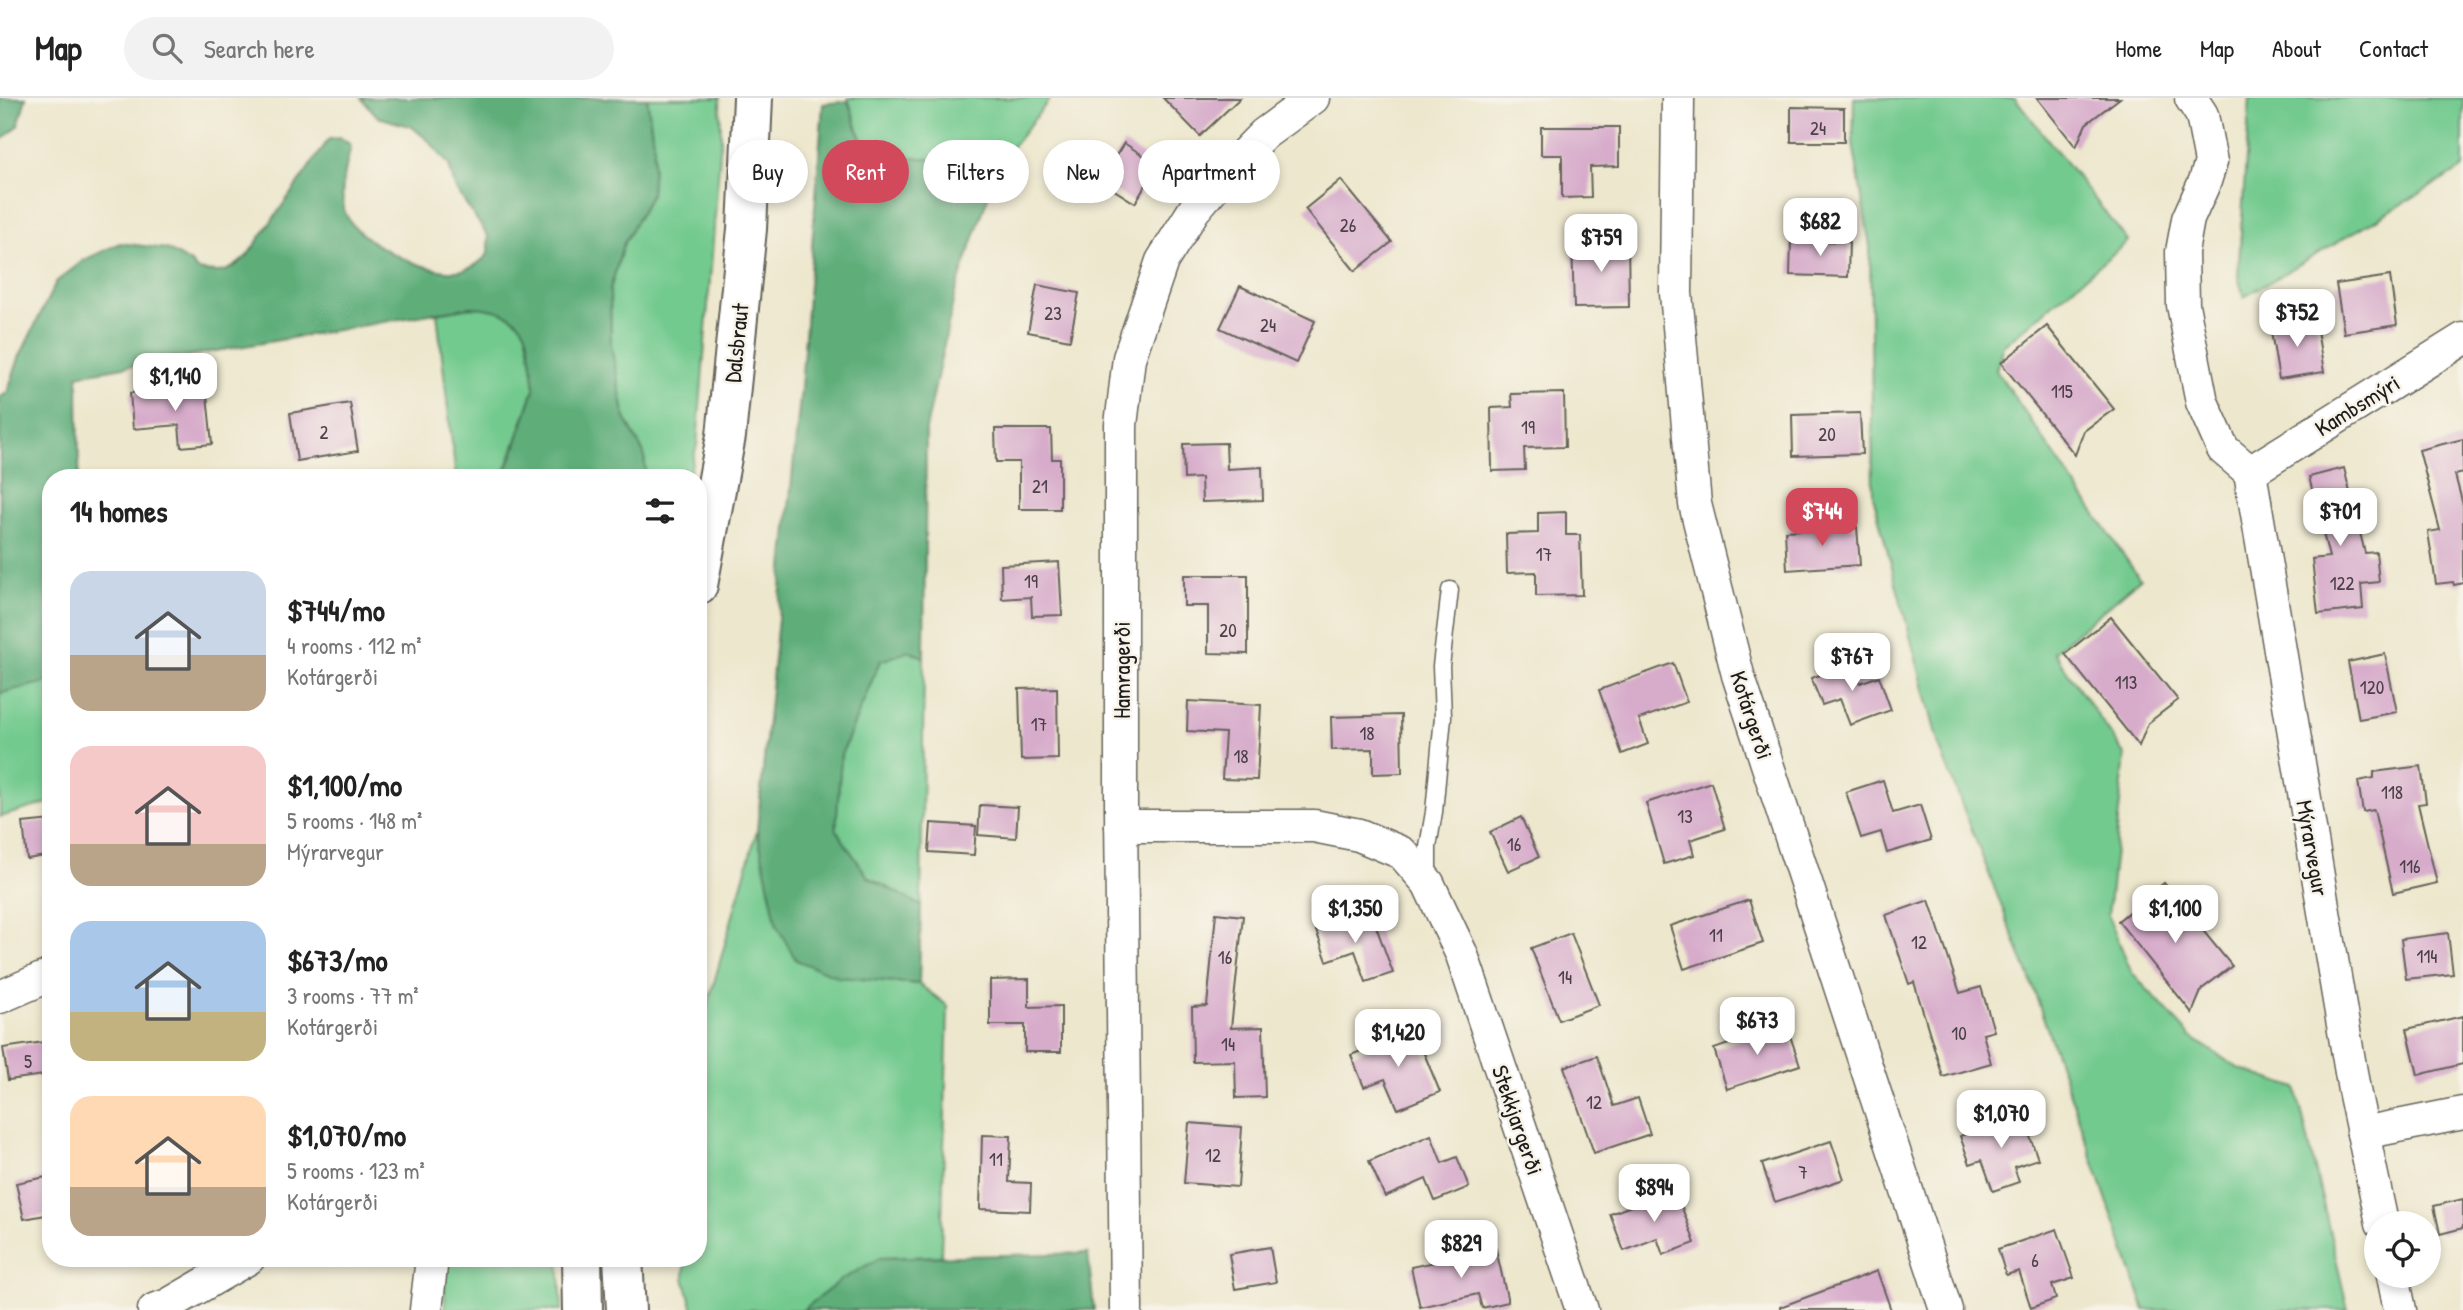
<!DOCTYPE html>
<html lang="en">
<head>
<meta charset="utf-8">
<style>
  :root { --surface:#fff; --page:#f2f2f2; --text:#222; --muted:#767676; --line:#e0e0e0; --accent:#d1495b }
  body { margin:0; font-family:"Patrick Hand",sans-serif; background:var(--page); color:var(--text); height:100vh; display:flex; flex-direction:column; font-size:26px; white-space:nowrap }
  * { box-sizing:border-box; margin:0 }
  p { font-size:23px; color:var(--muted) }
  .icon { flex:none; width:38px; height:38px; fill:none; stroke:currentColor; stroke-width:2; stroke-linecap:round; stroke-linejoin:round }
  .map { position:relative; flex:1; overflow:hidden }
  .panel { position:absolute; left:42px; top:371px; width:665px; height:798px; display:flex; flex-direction:column; background:var(--surface); border-radius:28px; box-shadow:0 4px 10px #0003 }
  .panel>* { flex:none }
  .top-card { position:absolute; left:728px; top:42px; width:665px; height:63px; display:flex; gap:14px }
  .controls { position:absolute; left:2364px; top:1113px; display:grid; gap:14px }
  .controls a { display:grid; place-items:center; width:77px; height:77px; border-radius:50%; background:var(--surface); box-shadow:0 4px 10px #0003; font-size:35px }
  .price { position:absolute; translate:-50% -60px; padding:0 16px; border-radius:14px; background:#fff; color:#222; font-size:23px; line-height:46px; filter:drop-shadow(0 2px 4px #0008) }
  .price::after { content:''; position:absolute; left:50%; top:42px; width:21px; height:16px; margin-left:-10px; background:inherit; clip-path:polygon(0 0,100% 0,50% 100%) }
  .price.selected { background:var(--accent); color:#fff }
  ul { padding:0; list-style:none }
  li { display:flex; align-items:center; gap:21px; height:175px; padding:0 28px }
  li span { display:grid; place-items:center; flex:none; width:196px; height:140px; border-radius:21px; color:#555 }
  li>.icon { margin-inline-start:auto }
  span .icon { width:84px; height:84px; fill:#fffc; stroke-width:1 }
  li b { font-size:30px }
  h2 { display:flex; justify-content:space-between; align-items:center; height:84px; padding:0 28px; font-size:30px }
  .pill { padding:0 24px; border-radius:32px; background:var(--surface); box-shadow:0 4px 10px #0003; font-size:24px; line-height:63px }
  .pill.selected { background:var(--accent); color:#fff }
  header { display:flex; align-items:center; gap:42px; box-sizing:border-box; height:98px; padding:0 35px; background:var(--surface); border-bottom:2px solid var(--line) }
  header strong { font-size:33px }
  nav { display:flex; gap:38px; margin-inline-start:auto; font-size:24px }
  .search { width:490px; height:63px; background:var(--page); display:flex; align-items:center; gap:18px; box-sizing:border-box; padding:0 24px; border-radius:38px; color:var(--muted); font-size:26px }
  .map>svg:first-child { display:block }
  .green { fill:#73ca8f; stroke:#487356; stroke-width:2 }
  .forest { fill:#5eae7a; stroke:#3d654b; stroke-width:2 }
  .building { fill:#d7accb }
  .lines { fill:none; stroke-linecap:round; stroke-linejoin:round }
  .service-casing { stroke:#65635a; stroke-width:19 }
  .minor-casing { stroke:#65635a; stroke-width:35 }
  .tertiary-casing { stroke:#65635a; stroke-width:42 }
  .service { stroke:#fff; stroke-width:16 }
  .minor { stroke:#fff; stroke-width:32 }
  .tertiary { stroke:#fff; stroke-width:38 }
  .labels { text-anchor:middle; dominant-baseline:central; stroke-width:5; stroke-linejoin:round; paint-order:stroke }
  .number-label { font-size:19px; fill:#4b4048 }
  .street-label { font-size:23px; fill:#1c1c1c; stroke:#f7f3e8 }
</style>
</head>
<body>
<header>
<strong>Map</strong>
<div class="search"><svg class="icon" aria-label="search" viewBox="0 0 24 24"><circle cx="10" cy="10" r="6"/><path d="M15 15l6 6"/></svg>Search here</div>
<nav><a>Home</a><a>Map</a><a>About</a><a>Contact</a></nav>
</header>
<div class="map">
<svg width="2463" height="1212" viewBox="0 0 2463 1212">
  <rect width="100%" height="100%" fill="#f7f3e8"/>
  <filter id="ink" filterUnits="userSpaceOnUse"><feTurbulence type="fractalNoise" baseFrequency=".0143" numOctaves="2"/><feDisplacementMap in="SourceGraphic" scale="14" xChannelSelector="R" yChannelSelector="G"/><feConvolveMatrix kernelMatrix="1 2 1 2 8 2 1 2 1" color-interpolation-filters="sRGB"/></filter>
  <filter id="wash" filterUnits="userSpaceOnUse"><feTurbulence type="fractalNoise" baseFrequency=".00686" numOctaves="4" result="noise"/><feDisplacementMap in="SourceGraphic" scale="28" xChannelSelector="R" yChannelSelector="G"/><feGaussianBlur stdDeviation="1.57" result="paint"/><feColorMatrix in="noise" values="0 0 0 0 0 0 0 0 0 0 0 0 0 0 0 0 0 1.4 0 .05"/><feComposite in="paint" operator="in"/></filter>
  <g filter="url(#wash)">
    <rect width="100%" height="100%" fill="#ede7cd"/>
    <!-- green -->
    <g class="green">
      <path d="M647 0H720L721 41 697 347 688 380H646L644 355 625 320 611 248 610 192 623 147 651 96 654 51Z"/>
      <path d="M848 0H1051L998 67 993 84 966 82 938 62 912 59 870 69Z"/>
      <path d="M1854 0H2015L2128 143 2003 248 1996 272 2140 481 2054 554 2125 657 2108 818 2132 875 2191 939 2238 970 2296 990 2348 1212H2145L2030 881 1939 648 1873 398 1870 148 1853 45Z"/>
      <path d="M2250 0H2463V70L2244 199 2238 179Z"/>
      <path d="M471 209C488 209 516 214 525 233 530 245 532 269 534 282V291L503 380H456L437 215Z"/>
      <path d="M909 553 924 559 921 808 868 779 836 732 841 657 880 563Z"/>
      <path d="M51 580V704L0 719V595Z"/>
      <path d="M757 732 777 828 838 879 919 886 948 908 941 1158 880 1160 841 1182 803 1212H693L684 1180 685 1160H698V988L704 920Z"/>
      <path d="M445 1160H559L562 1212H445Z"/>
    </g>
    <!-- forest -->
    <g class="forest">
      <path d="M0 0H26L18 28 0 43Z"/>
      <path d="M361 0H647L654 51 651 96 623 147 610 192 611 248 625 320 644 356 646 380H502L513 357 534 291V282C532 269 530 245 525 233 516 214 488 209 470 209L78 277 79 380H51V583L0 595V299L7 295 19 260 56 184 84 162 120 145 167 151 191 165 197 172C221 176 228 176 247 158L329 41 341 40 351 47C347 67 339 91 344 111 351 142 426 176 456 173 470 172 479 166 488 156V138L455 90 449 67 430 44 412 29 378 19Z"/>
      <path d="M848 3 870 69 912 59 938 62 966 81 993 84 955 195 926 331 924 559 909 553 880 563 841 657 836 732 868 779 921 808 919 886 838 879 796 862 777 828 757 732 801 289 823 6Z"/>
      <path d="M1088 1155 1094 1212H803L841 1182 880 1160Z"/>
    </g>
    <g id="blocks">
      <!-- building -->
      <g class="building">
        <path d="M1163 0H1240L1200 38Z"/>
        <path d="M2037 0H2120L2086 26 2076 49Z"/>
        <path d="M1791 9 1844 10V44H1791Z"/>
        <path d="M1541 29H1619V68L1590 69 1591 99 1562 100V57H1541Z"/>
        <path d="M1124 45 1158 67 1135 105 1100 83Z"/>
        <path d="M1341 82 1392 144 1355 173 1305 111Z"/>
        <path d="M1628 142 1629 209 1574 210 1572 143Z"/>
        <path d="M1791 142 1849 144 1848 179 1790 177Z"/>
        <path d="M2390 178 2397 227 2344 235 2336 186Z"/>
        <path d="M1037 187 1079 195 1070 242 1028 234Z"/>
        <path d="M1240 188 1315 223 1296 265 1220 230Z"/>
        <path d="M2315 220 2324 274 2279 281 2270 228Z"/>
        <path d="M2047 228 2114 311 2084 333 2075 357 2001 265Z"/>
        <path d="M206 287 212 346 181 349 179 327 133 331 130 295Z"/>
        <path d="M1564 295 1565 349 1524 350 1525 372 1492 373 1491 310 1512 309 1511 296Z"/>
        <path d="M350 305 358 353 297 363 290 315Z"/>
        <path d="M1860 315 1862 356 1793 358 1792 317Z"/>
        <path d="M995 331H1051L1052 361H1060V411H1019V364H996Z"/>
        <path d="M2463 341V375L2455 377 2463 407V485L2454 487 2453 484 2436 486 2428 434 2440 432 2419 352Z"/>
        <path d="M1226 345 1227 371 1262 369 1263 402 1202 404 1201 380 1184 381 1183 346Z"/>
        <path d="M2344 370 2365 455 2376 454 2379 484 2361 486 2363 511 2318 516 2312 461 2329 459 2309 379Z"/>
        <path d="M1566 414V437H1580L1582 497 1536 498V474L1507 475 1506 436 1538 435V415Z"/>
        <path d="M1857 429 1860 467 1787 472 1785 433Z"/>
        <path d="M1059 464 1062 517 1032 518 1031 499 1002 501 1001 467Z"/>
        <path d="M1184 477H1248V556L1208 555V508H1184Z"/>
        <path d="M2111 519 2178 602 2148 625 2139 648 2065 556Z"/>
        <path d="M2385 556 2397 614 2359 621 2348 564Z"/>
        <path d="M1673 565 1687 604 1639 621 1648 646 1622 656 1599 592Z"/>
        <path d="M1853 565 1860 585 1879 578 1891 612 1850 627 1840 601 1822 607 1811 580Z"/>
        <path d="M1057 590 1058 661 1021 662 1019 591Z"/>
        <path d="M1188 603 1261 607 1257 682 1222 681 1225 635 1187 633Z"/>
        <path d="M1401 617 1402 675 1373 676V651L1332 652 1331 619Z"/>
        <path d="M2421 668 2426 705 2418 706 2437 785 2393 795 2374 712 2363 714 2358 683 2374 680V674Z"/>
        <path d="M1883 682 1893 715 1920 707 1931 742 1887 755 1881 734 1861 740 1846 694Z"/>
        <path d="M1711 684 1725 731 1690 742 1694 757 1664 766 1646 705Z"/>
        <path d="M980 707 1018 709 1016 740 978 737Z"/>
        <path d="M1521 719 1539 759 1508 773 1490 734Z"/>
        <path d="M51 722V757L27 761 23 725Z"/>
        <path d="M931 725 976 728 974 757 929 754Z"/>
        <path d="M2164 785 2232 868 2202 891 2192 915 2118 823Z"/>
        <path d="M1749 802 1763 845 1684 871 1670 828Z"/>
        <path d="M1929 802 1960 895 1981 889 1994 933 1983 936 1991 965 1943 979 1914 884 1909 886 1886 817Z"/>
        <path d="M1216 815 1243 818 1231 930 1263 929 1265 999 1236 1000 1235 963 1193 964 1192 909 1207 908Z"/>
        <path d="M1344 817 1348 829 1373 820 1393 875 1366 884 1355 853 1327 863 1314 827Z"/>
        <path d="M1571 835 1599 907 1559 922 1531 850Z"/>
        <path d="M2448 835 2453 876 2406 881 2401 841Z"/>
        <path d="M1029 881V909L1061 908V954H1025V927H990V882Z"/>
        <path d="M2463 918V966L2418 977 2407 931Z"/>
        <path d="M1786 926 1800 967 1727 991 1714 951Z"/>
        <path d="M1414 931 1440 994 1398 1011 1385 981 1364 989 1351 957Z"/>
        <path d="M51 943V976L8 982 3 950Z"/>
        <path d="M1597 958 1614 1008 1638 1000 1650 1036 1594 1055 1564 969Z"/>
        <path d="M2022 1016 2038 1061 2014 1069 2019 1084 1993 1093 1982 1062 1970 1066 1960 1038Z"/>
        <path d="M1189 1025 1242 1029 1238 1089 1184 1085Z"/>
        <path d="M982 1037 1011 1038 1009 1084 1031 1085 1030 1113 980 1111Z"/>
        <path d="M1431 1037 1442 1065 1457 1059 1469 1089 1435 1103 1426 1081 1385 1099 1369 1063Z"/>
        <path d="M1831 1043 1844 1081 1775 1104 1762 1066Z"/>
        <path d="M51 1078V1116L24 1121 16 1085Z"/>
        <path d="M1675 1091 1695 1145 1663 1157 1657 1140 1624 1153 1610 1116Z"/>
        <path d="M2463 1101V1130L2440 1136 2434 1108Z"/>
        <path d="M2057 1131 2074 1180 2052 1187 2056 1201 2031 1210 2019 1173 2006 1177 1998 1151Z"/>
        <path d="M1270 1149 1276 1184 1235 1191 1229 1156Z"/>
        <path d="M1496 1151 1508 1204 1482 1210 1478 1196 1420 1209 1411 1169Z"/>
        <path d="M1877 1173 1891 1212H1780V1209Z"/>
      </g>
    </g>
  </g>
  <g filter="url(#ink)">
    <use href="#blocks" fill-opacity="0" stroke="#65635a" stroke-width="2"/>
    <g class="lines">
      <!-- service casing -->
      <g class="service-casing">
        <path id="service" d="M1428 782V749L1434 714 1443 619 1441 568 1450 492"/>
      </g>
      <!-- minor casing -->
      <g class="minor-casing">
        <g id="minor">
          <path d="M1678 0 1676 195 1695 406 1738 577 1946 1212"/>
          <path d="M2191 0 2202 17 2211 64 2205 83 2188 121 2182 154 2183 207 2202 304 2223 351 2250 374"/>
          <path d="M2250 374 2354 992 2382 1125"/>
          <path d="M2250 374 2463 241"/>
          <path d="M1121 728H1314L1359 737 1402 755 1428 785 1462 857 1582 1212"/>
          <path d="M0 899 51 877"/>
          <path d="M2363 1035 2463 1015"/>
          <path d="M2393 1178 2400 1212"/>
          <path d="M154 1212 168 1207 249 1160"/>
          <path d="M426 1212 432 1160"/>
          <path d="M1126 1212 1121 712V327L1129 260 1162 163 1194 112 1223 78 1264 36 1313 0"/>
        </g>
      </g>
      <!-- tertiary casing -->
      <g class="tertiary-casing">
        <g id="tertiary">
          <path d="M698 487 726 338 747 131 753 0"/>
          <path d="M582 1160 583 1212"/>
          <path d="M623 1160 626 1212"/>
        </g>
      </g>
      <!-- service -->
      <use href="#service" class="service"/>
      <!-- minor -->
      <use href="#minor" class="minor"/>
      <!-- tertiary -->
      <use href="#tertiary" class="tertiary"/>
    </g>
  </g>
  <g class="labels">
    <!-- number labels -->
    <g class="number-label">
      <text x="1818" y="30">24</text>
      <text x="1348" y="127">26</text>
      <text x="1053" y="215">23</text>
      <text x="1268" y="227">24</text>
      <text x="2062" y="293">115</text>
      <text x="1528" y="329">19</text>
      <text x="324" y="334">2</text>
      <text x="1827" y="336">20</text>
      <text x="1040" y="388">21</text>
      <text x="1544" y="456">17</text>
      <text x="1031" y="483">19</text>
      <text x="2342" y="485">122</text>
      <text x="1228" y="532">20</text>
      <text x="2126" y="584">113</text>
      <text x="2372" y="589">120</text>
      <text x="1039" y="626">17</text>
      <text x="1367" y="635">18</text>
      <text x="1241" y="658">18</text>
      <text x="2392" y="694">118</text>
      <text x="1685" y="718">13</text>
      <text x="1514" y="746">16</text>
      <text x="2410" y="768">116</text>
      <text x="1716" y="837">11</text>
      <text x="1919" y="844">12</text>
      <text x="2427" y="858">114</text>
      <text x="1225" y="859">16</text>
      <text x="1565" y="879">14</text>
      <text x="1959" y="935">10</text>
      <text x="1228" y="946">14</text>
      <text x="28" y="963">5</text>
      <text x="1594" y="1004">12</text>
      <text x="1213" y="1057">12</text>
      <text x="996" y="1061">11</text>
      <text x="1803" y="1074">7</text>
      <text x="2035" y="1162">6</text>
    </g>
    <!-- street labels -->
    <g class="street-label">
      <text transform="translate(736 245) rotate(-84)">Dalsbraut</text>
      <text transform="translate(2357 307) rotate(-32)">Kambsmýri</text>
      <text transform="translate(1121 572) rotate(-90)">Hamragerði</text>
      <text transform="translate(1752 617) rotate(72)">Kotárgerði</text>
      <text transform="translate(2313 750) rotate(80)">Mýrarvegur</text>
      <text transform="translate(1518 1022) rotate(71)">Stekkjargerði</text>
    </g>
  </g>
</svg>
<div class="controls">
<a><svg class="icon" aria-label="locate" viewBox="0 0 24 24"><circle cx="12" cy="12" r="6"/><path d="M12 2v4M12 18v4M2 12h4M18 12h4"/></svg></a>
</div>
<b class="price" style="left:1820px;top:160px">$682</b>
<b class="price" style="left:1601px;top:176px">$759</b>
<b class="price" style="left:2297px;top:251px">$752</b>
<b class="price" style="left:175px;top:315px">$1,140</b>
<b class="price selected" style="left:1822px;top:450px">$744</b>
<b class="price" style="left:2340px;top:450px">$701</b>
<b class="price" style="left:1852px;top:595px">$767</b>
<b class="price" style="left:1355px;top:847px">$1,350</b>
<b class="price" style="left:2175px;top:847px">$1,100</b>
<b class="price" style="left:1757px;top:959px">$673</b>
<b class="price" style="left:1398px;top:971px">$1,420</b>
<b class="price" style="left:2001px;top:1052px">$1,070</b>
<b class="price" style="left:1654px;top:1126px">$894</b>
<b class="price" style="left:1461px;top:1182px">$829</b>
<div class="top-card">
<a class="pill">Buy</a>
<a class="pill selected">Rent</a>
<a class="pill">Filters</a>
<a class="pill">New</a>
<a class="pill">Apartment</a>
</div>
<section class="panel">
<h2>14 homes<svg class="icon" aria-label="filters" viewBox="0 0 24 24"><path d="M4 7h16M4 17h16"/><circle cx="9" cy="7" r="2"/><circle cx="15" cy="17" r="2"/></svg></h2>
<ul>
<li><span style="background:linear-gradient(#c9d6e8 60%,#b9a48a 0)"><svg class="icon" aria-label="home" viewBox="0 0 24 24"><path d="M3 11l9-7 9 7M6 9v11h12V9"/></svg></span><div><b>$744/mo</b><p>4 rooms · 112 m²</p><p>Kotárgerði</p></div></li>
<li><span style="background:linear-gradient(#f6c9c9 70%,#b9a48a 0)"><svg class="icon" aria-label="home" viewBox="0 0 24 24"><path d="M3 11l9-7 9 7M6 9v11h12V9"/></svg></span><div><b>$1,100/mo</b><p>5 rooms · 148 m²</p><p>Mýrarvegur</p></div></li>
<li><span style="background:linear-gradient(#a9c7e8 65%,#c2b280 0)"><svg class="icon" aria-label="home" viewBox="0 0 24 24"><path d="M3 11l9-7 9 7M6 9v11h12V9"/></svg></span><div><b>$673/mo</b><p>3 rooms · 77 m²</p><p>Kotárgerði</p></div></li>
<li><span style="background:linear-gradient(#ffd9b3 65%,#b9a48a 0)"><svg class="icon" aria-label="home" viewBox="0 0 24 24"><path d="M3 11l9-7 9 7M6 9v11h12V9"/></svg></span><div><b>$1,070/mo</b><p>5 rooms · 123 m²</p><p>Kotárgerði</p></div></li>
</ul>
</section>
</div>
</body>
</html>
